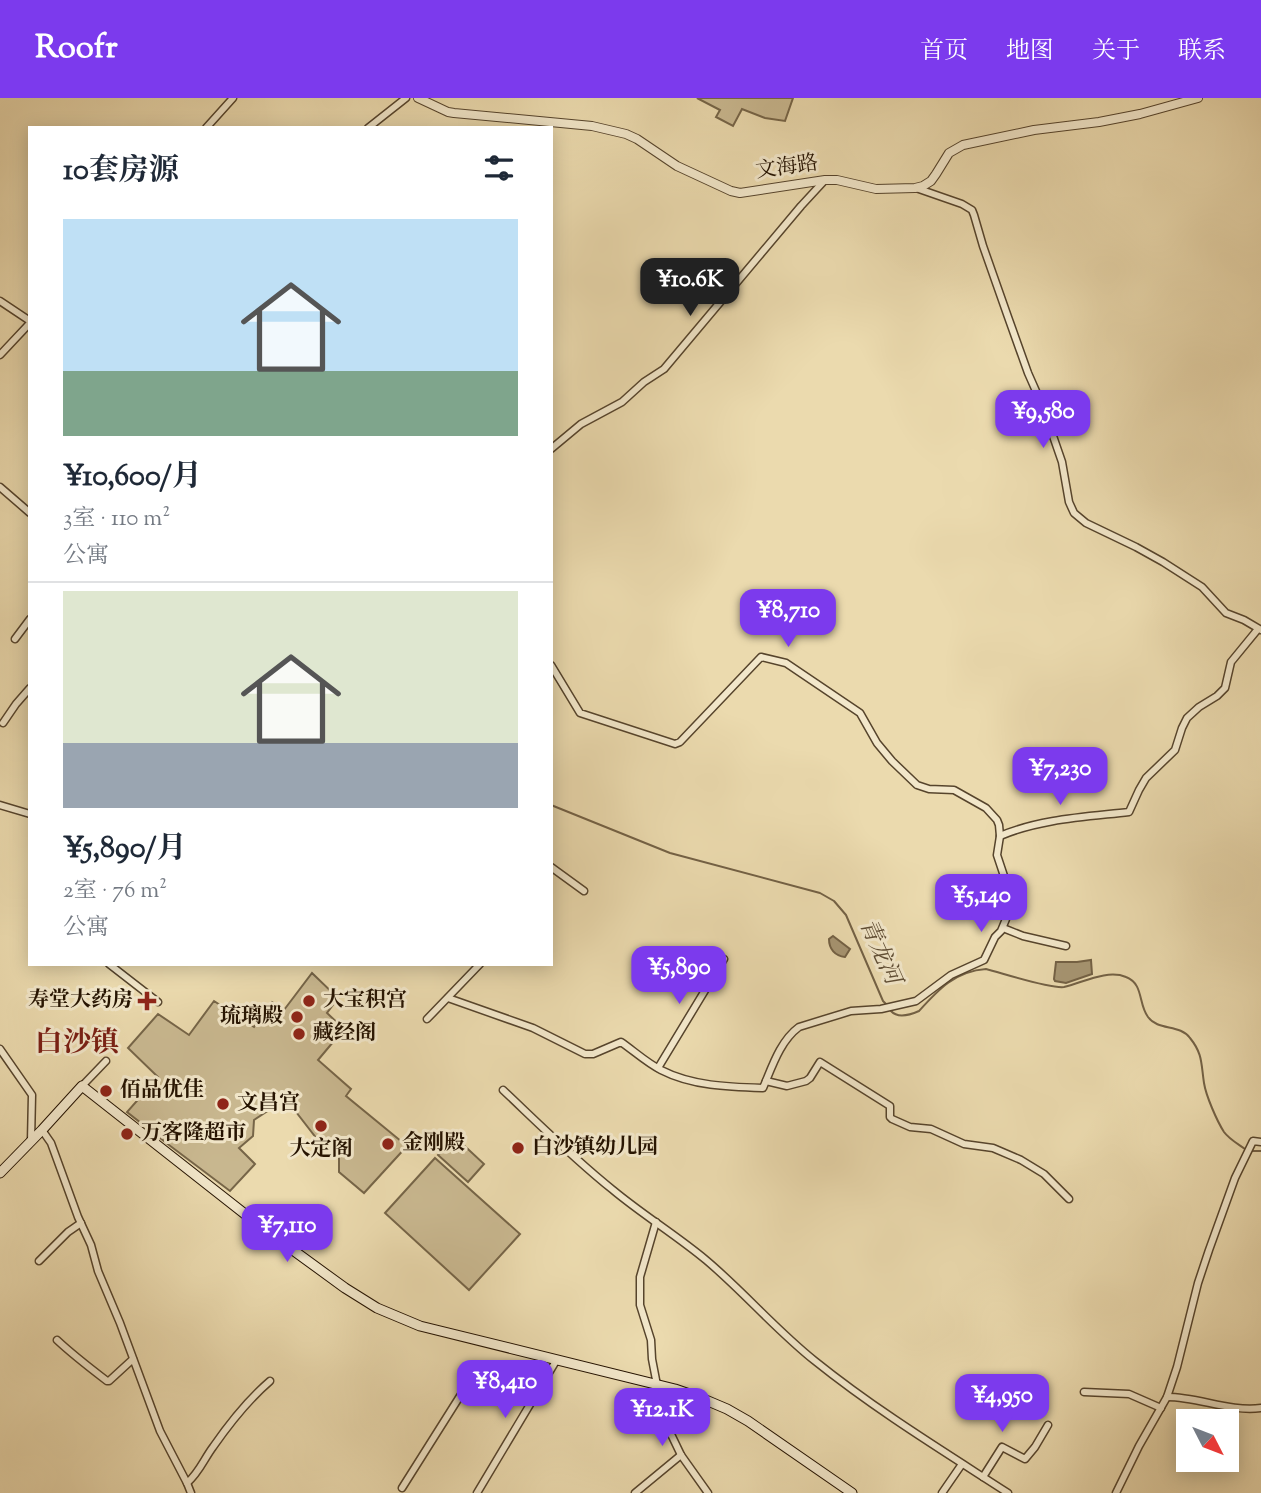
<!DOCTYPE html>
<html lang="zh">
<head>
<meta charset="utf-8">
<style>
  :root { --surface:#fff; --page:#f2f2f3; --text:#1f2937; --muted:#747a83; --line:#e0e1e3; --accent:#7c3aed }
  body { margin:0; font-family:"Sorts Mill Goudy","Noto Serif SC",serif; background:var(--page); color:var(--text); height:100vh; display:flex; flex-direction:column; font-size:26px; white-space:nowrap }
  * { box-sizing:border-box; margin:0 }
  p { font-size:23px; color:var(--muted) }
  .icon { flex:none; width:38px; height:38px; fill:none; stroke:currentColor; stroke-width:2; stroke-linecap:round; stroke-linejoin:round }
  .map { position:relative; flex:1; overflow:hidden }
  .drawer { position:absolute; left:28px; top:28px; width:525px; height:840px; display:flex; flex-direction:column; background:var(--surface); border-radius:0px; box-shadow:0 4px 18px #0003 }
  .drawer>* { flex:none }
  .needle { width:46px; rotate:132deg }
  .buttons { position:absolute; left:1176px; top:1311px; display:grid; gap:14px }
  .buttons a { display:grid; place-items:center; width:63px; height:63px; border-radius:0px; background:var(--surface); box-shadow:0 4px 18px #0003; font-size:35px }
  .price { position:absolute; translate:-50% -60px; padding:0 16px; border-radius:14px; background:var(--accent); color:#fff; font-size:23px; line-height:46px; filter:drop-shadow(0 2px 4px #0008) }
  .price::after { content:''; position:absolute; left:50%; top:42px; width:21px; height:16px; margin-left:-10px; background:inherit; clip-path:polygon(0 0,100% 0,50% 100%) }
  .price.on { background:#222; color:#fff }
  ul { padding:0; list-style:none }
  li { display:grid; align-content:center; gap:14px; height:371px; padding:0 35px }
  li+li { border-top:2px solid var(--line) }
  li span { display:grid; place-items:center; height:217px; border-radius:0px; color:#555 }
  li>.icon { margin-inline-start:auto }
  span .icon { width:126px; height:126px; fill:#fffc; stroke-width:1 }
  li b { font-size:30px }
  h2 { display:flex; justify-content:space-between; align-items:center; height:84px; padding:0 35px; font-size:30px }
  header { display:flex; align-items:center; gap:42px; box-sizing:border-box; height:98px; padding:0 35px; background:var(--accent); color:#fff }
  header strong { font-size:33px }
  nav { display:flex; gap:38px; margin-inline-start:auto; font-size:24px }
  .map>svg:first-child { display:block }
  .green { fill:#c9b890; stroke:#766548; stroke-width:2 }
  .water { fill:#a79673; stroke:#736145; stroke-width:2 }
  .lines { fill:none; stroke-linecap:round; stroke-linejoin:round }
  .stream { stroke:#736145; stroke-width:2 }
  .minor-casing { stroke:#56442c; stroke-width:9 }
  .tertiary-casing { stroke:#56442c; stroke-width:10 }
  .secondary-casing { stroke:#241200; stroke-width:11 }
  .minor { stroke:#f2e7ca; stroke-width:6 }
  .tertiary { stroke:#f2e7ca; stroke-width:8 }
  .secondary { stroke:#f2e7ca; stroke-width:9 }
  .poi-dot { fill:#8f2418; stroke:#f2e7ca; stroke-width:2.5 }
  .labels { text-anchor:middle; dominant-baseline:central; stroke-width:6; stroke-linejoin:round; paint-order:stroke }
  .street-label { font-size:21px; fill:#241200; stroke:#f2e7ca }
  .poi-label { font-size:21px; font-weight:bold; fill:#241200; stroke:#f2e7ca; text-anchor:start }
  .water-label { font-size:23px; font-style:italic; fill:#5f4d34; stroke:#f2e7ca }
  .district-label { font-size:28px; font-weight:bold; fill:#7a1f14; stroke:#f2e7ca }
</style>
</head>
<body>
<header>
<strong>Roofr</strong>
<nav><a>首页</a><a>地图</a><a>关于</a><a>联系</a></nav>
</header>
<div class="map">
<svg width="1261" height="1395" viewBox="0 0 1261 1395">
  <rect width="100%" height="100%" fill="#ebdaae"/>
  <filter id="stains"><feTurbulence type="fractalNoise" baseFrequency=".00286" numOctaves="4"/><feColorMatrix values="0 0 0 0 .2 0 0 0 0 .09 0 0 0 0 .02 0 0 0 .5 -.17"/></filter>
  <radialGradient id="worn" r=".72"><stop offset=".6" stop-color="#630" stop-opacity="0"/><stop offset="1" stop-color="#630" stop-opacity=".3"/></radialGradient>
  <!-- green -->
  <g class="green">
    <path d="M697 0H793L785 23 765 20 742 11 733 28 716 19 720 12Z"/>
    <path d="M312 875 338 900 327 915 344 931 318 962 351 991 346 998 407 1048 364 1095 339 1074V1052L324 1050 286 1001 254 1022 253 1038 239 1050 255 1066 230 1093 169 1047 127 1014 158 979 128 950 158 916 189 937 214 903 254 929 272 904 284 912Z"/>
    <path d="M455 1039 484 1066 468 1084 438 1057Z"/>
    <path d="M435 1060 520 1136 469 1192 385 1115Z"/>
    <path d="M292 1108 314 1127 304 1139 281 1120Z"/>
  </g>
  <!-- water -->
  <g class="water">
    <path d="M833 838 850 851 845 859C835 858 829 851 829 841Z"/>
    <path d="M1091 862 1092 876 1066 885 1055 883 1054 881 1056 864H1077Z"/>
  </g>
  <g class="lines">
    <!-- stream -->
    <g class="stream">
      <path d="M551 707 670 755 820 795 834 803 846 817 883 903 888 908"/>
      <path d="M891 913C898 921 910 917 919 913 938 892 955 873 986 871 1002 875 1050 891 1064 889 1082 885 1107 871 1126 879 1144 886 1138 906 1148 919 1158 933 1180 926 1190 940 1203 956 1201 966 1204 985 1206 998 1217 1023 1224 1034 1229 1041 1238 1046 1245 1051"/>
      <path d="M1250 1053H1261"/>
    </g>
    <!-- minor casing -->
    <g class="minor-casing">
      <g id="minor">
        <path d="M206 30 233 0"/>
        <path d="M368 30 406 0"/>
        <path d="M916 90 962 106 972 112 974 117 983 148 1008 219 1028 275 1043 309 1062 364 1069 404 1074 415 1086 425 1136 449 1163 464 1202 489 1226 515 1244 522 1261 532"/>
        <path d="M0 203 30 223"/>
        <path d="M0 257 30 225"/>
        <path d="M551 351 581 326 622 304 644 284 664 271 801 108 825 82"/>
        <path d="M0 389 30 415"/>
        <path d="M15 541 30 521"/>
        <path d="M3 625 16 606 30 590"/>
        <path d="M0 707 30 716"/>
        <path d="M1000 738C1040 721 1085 719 1129 714L1139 692 1146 680 1175 652 1182 630 1187 620 1199 609 1217 598 1225 590 1231 564 1258 531"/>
        <path d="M551 769 584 793"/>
        <path d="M1003 830 1023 838 1066 848"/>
        <path d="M109 866 158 904"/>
        <path d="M448 900 533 930 585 956H593L621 944C634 953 647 965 661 972 692 988 729 989 763 990 772 969 780 943 799 929L851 913 881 911 916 903 951 877 984 862 995 839 1001 833 1006 821 1001 803 1004 778 997 757 1000 738 999 727 997 722 986 710 954 692 929 691 917 687 892 663 877 645 860 615 786 565 761 559 680 644 675 646 580 615 551 567"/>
        <path d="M427 921 480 866"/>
        <path d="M0 951 32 997 31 1043"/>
        <path d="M658 970 724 861"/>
        <path d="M766 983 787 988 806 983 810 980 820 964 890 1008V1019L892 1021 910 1029 931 1031 964 1046 993 1050 1021 1062 1044 1076 1069 1101"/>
        <path d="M82 988 106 963"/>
        <path d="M503 992C539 1026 574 1061 613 1092 643 1117 676 1137 706 1162 744 1194 776 1232 815 1263 876 1312 943 1353 1008 1395"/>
        <path d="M42 1032 51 1045 78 1119 91 1147 98 1173 120 1225 160 1333 187 1385 191 1395"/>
        <path d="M656 1124 640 1179V1207L651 1242 652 1261 657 1287 669 1332 681 1357 708 1395"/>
        <path d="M39 1163 68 1134 81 1125"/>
        <path d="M57 1242C73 1257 90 1270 107 1283H109L133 1261"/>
        <path d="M1084 1294 1129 1296 1161 1310"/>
        <path d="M1167 1299C1199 1299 1229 1314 1261 1310"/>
        <path d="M983 1379 1002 1349 1025 1361 1035 1349 1048 1327"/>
        <path d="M187 1385C199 1375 204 1361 213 1349 229 1326 249 1301 270 1283"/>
        <path d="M402 1390 467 1287 511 1292H538"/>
        <path d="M477 1395 556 1263"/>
        <path d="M635 1395 681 1357"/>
        <path d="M942 1395 962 1366"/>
        <path d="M1116 1395 1139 1348 1167 1299 1177 1269 1198 1185 1209 1152 1235 1080 1253 1043 1261 1044"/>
      </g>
    </g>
    <!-- tertiary casing -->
    <g class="tertiary-casing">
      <path id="tertiary" d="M418 0 448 14 454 15 592 28 626 36 637 41 677 68 731 93 740 95 825 82H837L876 91 915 90 923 88 931 83 936 76 949 55 963 47 1034 32 1099 24 1140 16 1198 0"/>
    </g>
    <!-- secondary casing -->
    <g class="secondary-casing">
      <path id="secondary" d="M0 1075 42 1032 82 988 264 1131 345 1190 377 1210 420 1228 675 1291 701 1300 727 1311 748 1323 852 1395"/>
    </g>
    <!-- minor -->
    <use href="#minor" class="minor"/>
    <!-- tertiary -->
    <use href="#tertiary" class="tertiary"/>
    <!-- secondary -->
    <use href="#secondary" class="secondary"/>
  </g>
  <!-- markers -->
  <g class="poi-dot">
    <path d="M143.5 892.5h7v7h7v7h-7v7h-7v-7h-7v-7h7z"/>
    <circle cx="309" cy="903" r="7"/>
    <circle cx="297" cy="919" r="7"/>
    <circle cx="299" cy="936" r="7"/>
    <circle cx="106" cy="993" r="7"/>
    <circle cx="223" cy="1006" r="7"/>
    <circle cx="321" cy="1028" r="7"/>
    <circle cx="127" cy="1036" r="7"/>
    <circle cx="388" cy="1046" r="7"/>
    <circle cx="518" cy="1050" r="7"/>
  </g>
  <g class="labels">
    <!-- street labels -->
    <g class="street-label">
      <text transform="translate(787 70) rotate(-8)">文海路</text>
    </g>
    <!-- poi labels -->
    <g class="poi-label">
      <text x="133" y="903" text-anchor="end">寿堂大药房</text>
      <text x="323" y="903">大宝积宫</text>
      <text x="283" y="919" text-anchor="end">琉璃殿</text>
      <text x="313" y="936">藏经阁</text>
      <text x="120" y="993">佰品优佳</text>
      <text x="237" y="1006">文昌宫</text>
      <text x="141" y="1036">万客隆超市</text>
      <text x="402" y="1046">金刚殿</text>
      <text x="532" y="1050">白沙镇幼儿园</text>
      <text x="321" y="1052" text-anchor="middle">大定阁</text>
    </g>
    <!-- water labels -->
    <g class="water-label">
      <text transform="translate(879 854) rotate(66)">青龙河</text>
    </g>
    <!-- district labels -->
    <g class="district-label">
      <text x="77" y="946">白沙镇</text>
    </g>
  </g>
  <rect width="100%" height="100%" filter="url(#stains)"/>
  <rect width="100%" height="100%" fill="url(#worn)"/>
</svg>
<div class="buttons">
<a><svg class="needle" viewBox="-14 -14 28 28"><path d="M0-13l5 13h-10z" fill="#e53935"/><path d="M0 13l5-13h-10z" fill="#747a83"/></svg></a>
</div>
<b class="price on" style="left:690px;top:220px">¥10.6K</b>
<b class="price" style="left:1043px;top:352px">¥9,580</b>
<b class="price" style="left:788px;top:551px">¥8,710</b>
<b class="price" style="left:1060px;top:709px">¥7,230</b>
<b class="price" style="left:981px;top:836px">¥5,140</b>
<b class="price" style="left:679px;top:908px">¥5,890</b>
<b class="price" style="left:287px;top:1166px">¥7,110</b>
<b class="price" style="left:505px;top:1322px">¥8,410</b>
<b class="price" style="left:1002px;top:1336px">¥4,950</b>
<b class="price" style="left:662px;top:1350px">¥12.1K</b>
<section class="drawer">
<h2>10套房源<svg class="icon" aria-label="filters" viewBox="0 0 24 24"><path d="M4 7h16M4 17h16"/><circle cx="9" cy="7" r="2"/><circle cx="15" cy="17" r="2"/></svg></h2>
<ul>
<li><span style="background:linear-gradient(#bfe0f5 70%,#7fa58c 0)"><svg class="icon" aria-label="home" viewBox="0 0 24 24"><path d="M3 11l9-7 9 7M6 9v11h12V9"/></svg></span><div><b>¥10,600/月</b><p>3室 · 110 m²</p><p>公寓</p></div></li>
<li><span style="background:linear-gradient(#dfe7d0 70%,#9aa5b1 0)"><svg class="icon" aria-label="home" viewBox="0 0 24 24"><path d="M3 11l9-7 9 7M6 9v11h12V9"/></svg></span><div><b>¥5,890/月</b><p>2室 · 76 m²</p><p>公寓</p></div></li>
</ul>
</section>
</div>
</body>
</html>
